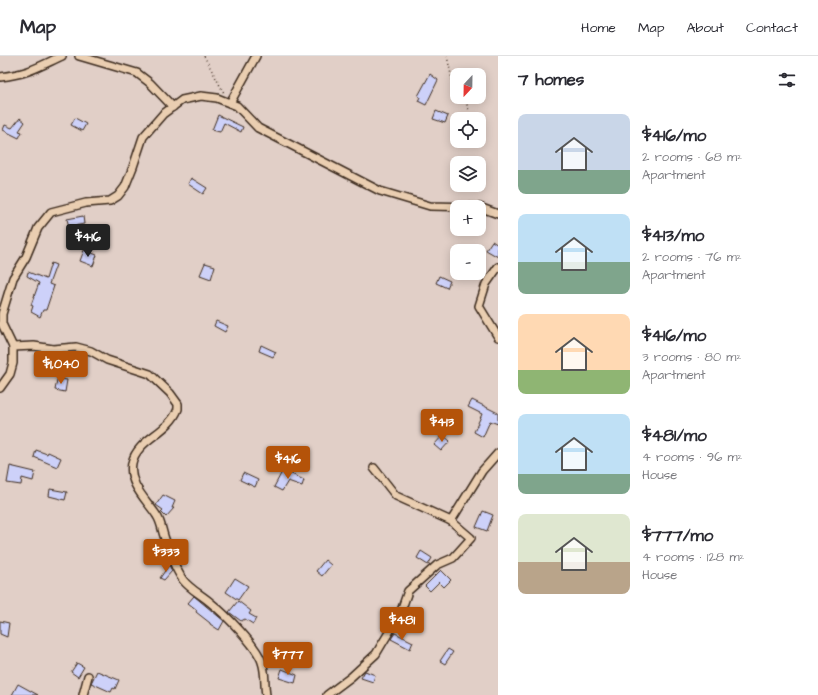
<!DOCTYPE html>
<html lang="en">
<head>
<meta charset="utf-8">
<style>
  :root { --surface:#fff; --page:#f2f2f3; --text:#2b2b33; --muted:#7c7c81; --line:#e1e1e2; --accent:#b45309 }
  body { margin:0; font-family:"Architects Daughter",sans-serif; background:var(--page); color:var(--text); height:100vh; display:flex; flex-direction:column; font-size:15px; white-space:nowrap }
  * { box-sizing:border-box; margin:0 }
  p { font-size:13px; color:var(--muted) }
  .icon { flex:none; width:22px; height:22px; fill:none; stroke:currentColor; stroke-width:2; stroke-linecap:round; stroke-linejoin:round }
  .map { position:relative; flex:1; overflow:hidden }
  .sheet { display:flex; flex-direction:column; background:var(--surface); width:320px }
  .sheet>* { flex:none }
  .needle { width:26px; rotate:202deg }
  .buttons { position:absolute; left:450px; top:12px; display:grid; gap:8px }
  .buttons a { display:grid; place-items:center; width:36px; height:36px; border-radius:8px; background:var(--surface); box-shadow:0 2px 10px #0003; font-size:20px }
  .price { position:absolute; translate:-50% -34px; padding:0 9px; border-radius:4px; background:var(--accent); color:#fff; font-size:13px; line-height:26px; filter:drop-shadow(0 1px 2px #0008) }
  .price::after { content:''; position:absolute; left:50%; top:24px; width:12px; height:9px; margin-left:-6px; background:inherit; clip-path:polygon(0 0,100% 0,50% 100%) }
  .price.on { background:#222; color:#fff }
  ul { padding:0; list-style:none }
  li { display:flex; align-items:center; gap:12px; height:100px; padding:0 20px }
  li span { display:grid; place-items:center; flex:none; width:112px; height:80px; border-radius:8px; color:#555 }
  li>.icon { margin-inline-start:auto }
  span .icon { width:48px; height:48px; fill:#fffc; stroke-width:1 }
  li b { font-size:17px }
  h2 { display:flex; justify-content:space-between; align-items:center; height:48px; padding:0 20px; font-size:17px }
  header { display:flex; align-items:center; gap:24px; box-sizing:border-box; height:56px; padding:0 20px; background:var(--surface); border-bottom:1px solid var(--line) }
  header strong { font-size:19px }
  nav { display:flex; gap:22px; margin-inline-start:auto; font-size:14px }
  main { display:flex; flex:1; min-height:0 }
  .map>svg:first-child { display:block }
  .building { fill:#cdd1f9; stroke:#3b2a1e }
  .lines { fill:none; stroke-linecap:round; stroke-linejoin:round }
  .minor-casing { stroke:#3b2a1e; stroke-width:10 }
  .path { stroke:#3b2a1e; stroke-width:1.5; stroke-dasharray:1 3; stroke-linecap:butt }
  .minor { stroke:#eaceb1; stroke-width:7 }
</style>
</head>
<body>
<header>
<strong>Map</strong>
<nav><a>Home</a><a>Map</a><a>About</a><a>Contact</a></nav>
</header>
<main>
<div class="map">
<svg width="498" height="639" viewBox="0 0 498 639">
  <rect width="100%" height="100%" fill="#e1cfc7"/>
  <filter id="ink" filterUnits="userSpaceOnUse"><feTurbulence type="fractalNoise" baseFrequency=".025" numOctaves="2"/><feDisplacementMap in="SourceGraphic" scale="8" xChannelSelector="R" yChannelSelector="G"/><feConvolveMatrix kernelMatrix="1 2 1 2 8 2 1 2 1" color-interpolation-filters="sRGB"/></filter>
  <g filter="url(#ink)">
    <!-- building -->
    <g class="building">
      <path d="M430 18 438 24 426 49 418 45 420 41 418 40Z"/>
      <path d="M436 55 448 60 445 67 433 63Z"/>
      <path d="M218 59 243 71 241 76 224 67 220 76 212 74Z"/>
      <path d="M20 62 25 66 19 75 22 76 19 82 3 74 5 69 12 72Z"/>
      <path d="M75 62 86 68 82 75 71 69Z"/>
      <path d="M191 122 207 132 203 138 188 128Z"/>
      <path d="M83 160 84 168 69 171 67 163Z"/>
      <path d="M492 185 498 189V201L486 194Z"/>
      <path d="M84 194 97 199 93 210 80 205Z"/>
      <path d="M51 207 56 209 49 228 54 230 46 254H43L40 261 31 256 33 250 31 249 39 227 27 220 28 216 46 223Z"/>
      <path d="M205 207 215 210 211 223 200 219Z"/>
      <path d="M439 220 450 225 447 232 436 227Z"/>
      <path d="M216 265 228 270 225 276 214 270Z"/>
      <path d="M261 289 276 296 273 301 259 295Z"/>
      <path d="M60 323 67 324 65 336 55 334 57 324Z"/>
      <path d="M472 344 498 357V368L490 365 483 381 474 376 482 358 468 351Z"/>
      <path d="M443 379 450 385 441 395 434 389Z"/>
      <path d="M36 394 47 398 48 396 61 402 57 411 34 401Z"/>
      <path d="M10 410 35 416 33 425 22 422 21 429 7 427Z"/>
      <path d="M283 414 304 424 302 430 288 425 282 435 274 431Z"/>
      <path d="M243 417 258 424 255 431 240 424Z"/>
      <path d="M50 433 67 436 65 444 49 440Z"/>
      <path d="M163 439 175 445 172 452H174L166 461 161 456 163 454 156 449Z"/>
      <path d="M483 455 493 459 487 475 476 471Z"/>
      <path d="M421 495 432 502 428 509 417 502Z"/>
      <path d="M325 504 331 509 322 520 316 515Z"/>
      <path d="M169 509 172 515 164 524 160 522Z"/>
      <path d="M441 514 451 524 444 531 439 526 430 535 425 530Z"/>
      <path d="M235 522 248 530 238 544 226 536Z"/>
      <path d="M194 540 224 565 219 574 210 568V567L196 556 197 554 188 547Z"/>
      <path d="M238 545 251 555 249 558 256 562 253 568 245 563 241 565 229 556Z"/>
      <path d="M0 565 9 567 7 581 0 578Z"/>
      <path d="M395 577 413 586 410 593 391 583Z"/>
      <path d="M448 593 453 596 445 608 440 605Z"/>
      <path d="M77 607 84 611 78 621 71 616Z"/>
      <path d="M282 613 297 619 295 627 279 622Z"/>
      <path d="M97 615 119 624 115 633 113 632 111 636 91 627Z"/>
      <path d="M365 615 375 619 373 626 361 622Z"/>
      <path d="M18 628 38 639H12Z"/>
    </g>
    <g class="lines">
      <!-- minor casing -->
      <g class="minor-casing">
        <g id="minor">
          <path d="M79 0 137 17 150 27 173 51"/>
          <path d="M0 21C28 18 38 11 62 0"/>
          <path d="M230 47 256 0"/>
          <path d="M479 151 498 158"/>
          <path d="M498 211 486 228 479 250 498 281"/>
          <path d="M13 291 34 290 53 293 76 291 91 295 107 304 150 318 170 337 178 348V353C169 377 137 383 132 407 128 429 147 444 157 460 161 466 162 474 164 480 169 495 174 511 183 524 191 534 202 539 211 547 225 558 257 590 262 606 266 617 264 628 266 639"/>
          <path d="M0 332 10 318 13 307V291L2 268V258L13 222 26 201 38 172 51 156 86 147 110 145 118 140 125 131 133 111 143 81 163 58 182 44 201 40 217 42 237 50 258 72 380 135 430 150 478 151"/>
          <path d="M374 412 396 440 451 465"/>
          <path d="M83 639 88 620"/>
          <path d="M327 639 351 621 376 598 400 558 408 535 437 509 453 502 471 482 451 465 482 415 498 397"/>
        </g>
      </g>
      <!-- path -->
      <g class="path">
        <path d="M204 0 224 37"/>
        <path d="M447 0 453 28 457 32"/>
        <path d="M464 41 469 54"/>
      </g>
      <!-- minor -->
      <use href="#minor" class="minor"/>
    </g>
  </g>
</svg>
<div class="buttons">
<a><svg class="needle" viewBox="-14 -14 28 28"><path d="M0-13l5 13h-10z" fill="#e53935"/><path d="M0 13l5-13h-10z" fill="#7c7c81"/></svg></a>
<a><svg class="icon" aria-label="locate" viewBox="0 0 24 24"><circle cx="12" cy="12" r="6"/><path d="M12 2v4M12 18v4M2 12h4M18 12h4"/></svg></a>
<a><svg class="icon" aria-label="layers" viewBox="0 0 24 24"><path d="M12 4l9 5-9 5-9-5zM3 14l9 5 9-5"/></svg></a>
<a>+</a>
<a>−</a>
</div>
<b class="price on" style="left:88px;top:202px">$416</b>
<b class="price" style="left:61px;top:329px">$1,040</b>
<b class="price" style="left:442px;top:387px">$413</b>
<b class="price" style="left:288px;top:424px">$416</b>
<b class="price" style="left:166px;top:517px">$333</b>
<b class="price" style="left:402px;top:585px">$481</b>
<b class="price" style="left:288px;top:620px">$777</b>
</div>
<section class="sheet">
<h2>7 homes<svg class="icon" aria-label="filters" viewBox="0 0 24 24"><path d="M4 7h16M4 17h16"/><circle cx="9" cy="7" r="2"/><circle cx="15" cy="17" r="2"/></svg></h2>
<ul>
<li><span style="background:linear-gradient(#c9d6e8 70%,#7fa58c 0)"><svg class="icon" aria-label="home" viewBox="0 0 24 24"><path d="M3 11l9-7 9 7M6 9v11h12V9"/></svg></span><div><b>$416/mo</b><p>2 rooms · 68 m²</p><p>Apartment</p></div></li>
<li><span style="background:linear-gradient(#bfe0f5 60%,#7fa58c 0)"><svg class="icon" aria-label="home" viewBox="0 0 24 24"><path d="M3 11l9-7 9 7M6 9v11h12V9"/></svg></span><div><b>$413/mo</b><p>2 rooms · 76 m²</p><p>Apartment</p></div></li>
<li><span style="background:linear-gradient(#ffd9b3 70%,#8fb573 0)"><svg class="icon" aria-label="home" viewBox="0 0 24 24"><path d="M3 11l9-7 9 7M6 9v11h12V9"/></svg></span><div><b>$416/mo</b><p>3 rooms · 80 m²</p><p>Apartment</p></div></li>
<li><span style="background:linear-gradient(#bfe0f5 75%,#7fa58c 0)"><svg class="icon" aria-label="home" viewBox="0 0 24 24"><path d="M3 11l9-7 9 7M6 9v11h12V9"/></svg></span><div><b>$481/mo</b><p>4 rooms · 96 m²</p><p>House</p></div></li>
<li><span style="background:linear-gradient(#dfe7d0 60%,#b9a48a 0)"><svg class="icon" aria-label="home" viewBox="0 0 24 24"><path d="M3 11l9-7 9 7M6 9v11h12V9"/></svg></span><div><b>$777/mo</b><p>4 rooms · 128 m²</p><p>House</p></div></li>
</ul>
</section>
</main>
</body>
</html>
